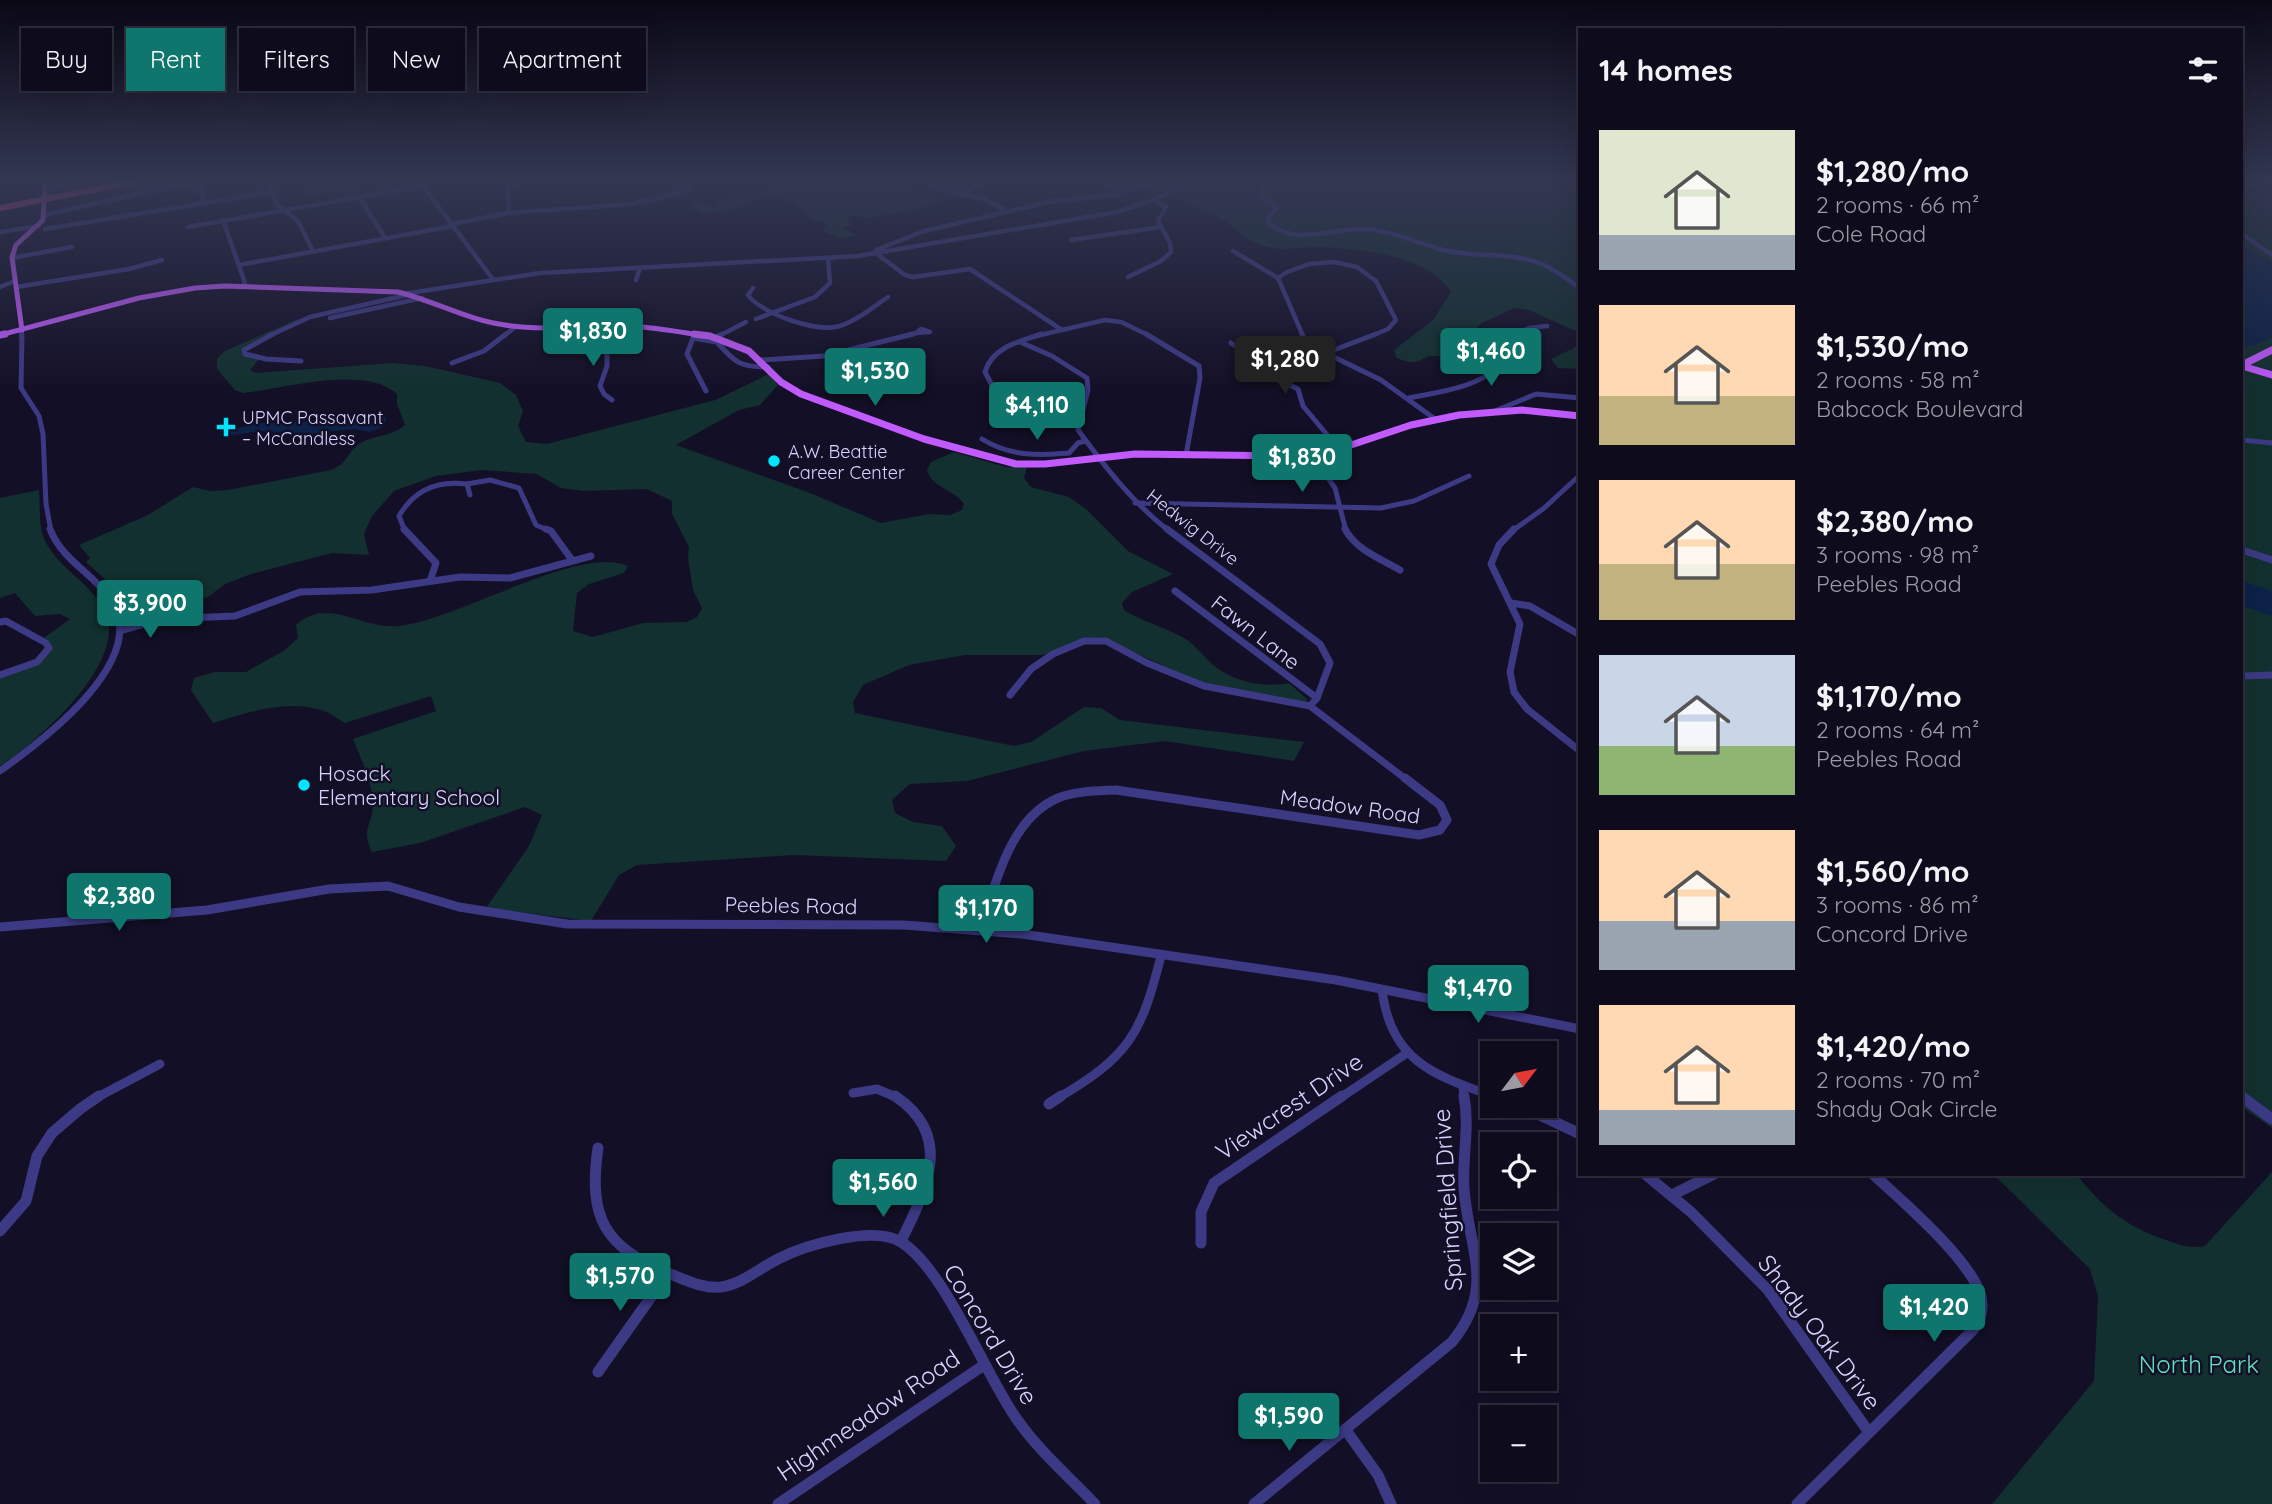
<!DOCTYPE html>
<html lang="en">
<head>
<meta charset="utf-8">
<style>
  :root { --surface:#0e0b1c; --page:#171425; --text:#f1f3f6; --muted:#9b9ba3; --line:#2e2b3b; --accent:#0f766e }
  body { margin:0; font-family:Quicksand,sans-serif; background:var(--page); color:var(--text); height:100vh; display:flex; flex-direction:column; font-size:26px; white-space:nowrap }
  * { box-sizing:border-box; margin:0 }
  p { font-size:23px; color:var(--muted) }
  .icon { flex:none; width:38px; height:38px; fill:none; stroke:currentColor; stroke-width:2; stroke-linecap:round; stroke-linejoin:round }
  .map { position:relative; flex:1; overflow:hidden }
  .details { position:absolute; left:1578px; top:28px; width:665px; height:1148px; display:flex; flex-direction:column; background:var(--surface); border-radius:0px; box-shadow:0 7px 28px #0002,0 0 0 2px var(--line) }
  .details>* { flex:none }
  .guide { position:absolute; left:21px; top:28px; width:665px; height:63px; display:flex; gap:14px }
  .needle { width:46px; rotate:58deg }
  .buttons { position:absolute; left:1480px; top:1041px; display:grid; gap:14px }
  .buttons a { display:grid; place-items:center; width:77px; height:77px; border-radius:0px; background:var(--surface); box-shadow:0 7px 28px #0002,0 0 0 2px var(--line); font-size:35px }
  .price { position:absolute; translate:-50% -60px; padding:0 16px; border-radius:7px; background:var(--accent); color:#fff; font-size:23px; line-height:46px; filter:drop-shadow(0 2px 4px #0008) }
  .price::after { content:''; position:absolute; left:50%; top:42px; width:21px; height:16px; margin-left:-10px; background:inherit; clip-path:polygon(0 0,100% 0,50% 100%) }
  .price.active { background:#222; color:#fff }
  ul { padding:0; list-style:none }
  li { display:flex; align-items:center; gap:21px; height:175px; padding:0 21px }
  li span { display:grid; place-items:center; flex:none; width:196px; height:140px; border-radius:0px; color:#555 }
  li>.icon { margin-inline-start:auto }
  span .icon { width:84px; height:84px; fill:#fffc; stroke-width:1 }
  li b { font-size:30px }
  h2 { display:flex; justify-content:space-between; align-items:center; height:84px; padding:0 21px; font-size:30px }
  .chip { padding:0 24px; border-radius:0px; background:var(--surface); box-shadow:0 7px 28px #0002,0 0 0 2px var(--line); font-size:24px; line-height:63px }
  .chip.active { background:var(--accent); color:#fff }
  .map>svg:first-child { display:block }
  .green { fill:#12302f }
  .water { fill:#0c2248 }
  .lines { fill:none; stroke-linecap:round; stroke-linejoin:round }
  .minor-far4 { stroke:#3d3a85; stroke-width:4.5 }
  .minor-far3 { stroke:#3d3a85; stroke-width:5 }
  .minor-far2 { stroke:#3d3a85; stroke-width:7 }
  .minor-far1 { stroke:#3d3a85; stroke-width:9 }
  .minor { stroke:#3d3a85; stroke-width:11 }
  .major-far1 { stroke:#c25bff; stroke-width:5 }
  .major { stroke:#c25bff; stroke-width:7 }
  .highway { stroke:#ff4fa3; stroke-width:6 }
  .poi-dot { fill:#00e5ff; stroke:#130f26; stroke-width:2.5 }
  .labels { text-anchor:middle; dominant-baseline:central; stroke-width:5; stroke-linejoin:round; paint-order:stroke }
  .far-poi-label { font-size:18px; fill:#d9d4ff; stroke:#130f26; text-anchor:start }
  .far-street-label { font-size:18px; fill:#d9d4ff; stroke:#130f26 }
  .street-label { font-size:21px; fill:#d9d4ff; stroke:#130f26 }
  .poi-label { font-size:21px; fill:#d9d4ff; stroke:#130f26; text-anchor:start }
  .near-street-label { font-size:24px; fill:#d9d4ff; stroke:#130f26 }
  .near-park-label { font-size:24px; fill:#5fe0c0; stroke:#130f26 }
</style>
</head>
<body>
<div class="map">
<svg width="2272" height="1504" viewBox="0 0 2272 1504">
  <rect width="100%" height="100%" fill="#130f26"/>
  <!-- green -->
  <g class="green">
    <path d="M300 182H354L358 189 307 197Z"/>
    <path d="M820 182H894L926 197 942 200 930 206 869 218C860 215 853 214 846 219L852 225 842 228 856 235 841 239 823 231 828 224 811 218 784 196 752 200 745 205 704 214 687 204 698 202 717 207V203L726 199Z"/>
    <path d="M1156 182H1580V333L1529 310 1514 308 1480 324 1467 343 1464 355 1457 357 1428 356C1417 364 1408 364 1396 357L1394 350 1433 320 1451 292C1428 255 1364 250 1323 247 1303 246 1283 252 1264 246 1250 243 1239 231 1228 223 1210 211 1188 204 1169 194L1174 192 1165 193 1150 184Z"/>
    <path d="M2242 182H2272V1128L2242 1107Z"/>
    <path d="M298 319H302L244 348 243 351 259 359 250 370 256 373 392 363 425 366 500 383 516 395 523 411 518 426 526 442 547 444 715 400 769 374 778 385 760 405 739 410 676 445 810 493 881 523 929 514 950 515 962 510 964 504C954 489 933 489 927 470L931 462 954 452 1006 467H1027L1024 478 1031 487 1069 497 1086 509 1128 551 1173 574 1132 592 1122 603 1124 610C1143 622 1165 627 1184 638 1196 645 1201 654 1212 664 1233 682 1262 688 1289 683L1308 700 1304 702 1241 692 1203 683 1099 637 1070 643 1044 655H965L909 665 863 685 853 702 855 713 1014 746 1031 742 1084 707 1101 708 1120 720 1304 742 1294 761 1165 741 1084 751 967 781 910 784 892 800 895 813 913 822 942 826 956 846 946 861 794 855 637 865 619 875 591 921 486 908 529 846 542 815 525 807 420 843 372 852C360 827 373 826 373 804 372 781 361 759 353 739L436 711 431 696 345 723C338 719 329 712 321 710 287 699 245 713 213 723L191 690 194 678 215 672H246L285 650 298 638 296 625C328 596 359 629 397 626 455 622 579 544 628 566L624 573 589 584 577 593 573 631 593 637 643 623 686 622 697 617 702 608 693 590 688 558 689 547 672 514V501L647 489 584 491 561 488 537 474 482 470 436 476 394 491 372 516 364 534 369 555 332 553 251 574 225 584 208 597 132 616 127 599 86 562 90 558 79 545 148 515 193 487 210 491 228 490 331 470C348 463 346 454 359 444 372 435 392 437 405 425L397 404V394C366 364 282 389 243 393L235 390 217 369V358L225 351Z"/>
    <path d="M1580 342V369L1558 368 1551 359 1574 348Z"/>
    <path d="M39 490C40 503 39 520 42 533 53 567 91 581 105 612 129 662 37 742 0 766V675L26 666 49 650 41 640 70 619 60 614 35 616 15 593 0 598V498Z"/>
    <path d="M2272 1172V1504H1992L2094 1381 2098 1296 2090 1269 1993 1174H2076C2103 1207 2122 1224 2163 1239 2178 1244 2188 1249 2205 1246Z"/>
  </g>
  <!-- water -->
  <g class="water">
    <path d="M2242 246 2272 262V337L2253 346H2242Z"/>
    <path d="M376 414 385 416 386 421 381 428 369 432 353 429 309 434 261 431 225 436 229 430 260 423 340 421Z"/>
    <path d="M2242 581 2272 591V616L2242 606Z"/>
  </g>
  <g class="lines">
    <!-- minor-far4 -->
    <g class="minor-far4">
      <path d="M199 182 204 203"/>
      <path d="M268 182 277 205 298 221 313 251"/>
      <path d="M420 182 492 278"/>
      <path d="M930 182 948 192 983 198 1008 212"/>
      <path d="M1106 182 1124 193"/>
      <path d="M1266 182 1261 198 1277 208 1269 216 1268 222C1296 248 1332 227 1366 229 1392 231 1417 243 1443 250 1476 258 1512 251 1544 265 1557 271 1568 280 1580 288"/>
      <path d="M2242 188 2266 182"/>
      <path d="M44 193 75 182"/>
      <path d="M965 195 978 182"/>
      <path d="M359 197 385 238"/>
      <path d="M509 213 508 188 515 182"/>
      <path d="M44 215 192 182"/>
      <path d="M223 220 245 283 242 287"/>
      <path d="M451 224 509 213 630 204 685 192 691 188 687 182"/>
      <path d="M188 227 423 186"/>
      <path d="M45 229 272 192"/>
      <path d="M0 232 39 226"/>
      <path d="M2242 234 2272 255"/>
      <path d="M1071 240 1161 227"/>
      <path d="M876 250 924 231 1053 201 1115 195 1151 182"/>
      <path d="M1233 251 1278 278"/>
      <path d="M877 254 905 275 913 277 970 269 1062 330"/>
      <path d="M12 258 72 247"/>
      <path d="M239 265 453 226"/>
      <path d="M1128 277 1161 261 1171 252 1170 243 1158 221 1166 207 1153 200"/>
      <path d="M636 280 640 268"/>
      <path d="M0 287 15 281"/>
      <path d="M16 287 129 269 162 260"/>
      <path d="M753 288 748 295C762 314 817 333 840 326 858 320 873 307 888 297"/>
      <path d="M403 294 540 273 858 256 1117 212 1153 200 1189 182"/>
      <path d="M330 318 422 298"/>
      <path d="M756 319 815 297 830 283 828 259 832 258"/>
      <path d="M582 328 584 336"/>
      <path d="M921 329 930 332 916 333Z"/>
      <path d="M21 336 22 330"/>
      <path d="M269 336 310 317 407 295"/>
      <path d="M504 336 515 327"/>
      <path d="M719 336 746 322"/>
      <path d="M906 336 916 333"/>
      <path d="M1036 336 1105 320 1121 322 1150 336"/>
      <path d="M1303 336 1278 278 1287 272 1309 264 1334 262 1357 267 1376 281 1396 320 1388 329 1371 336"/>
      <path d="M1510 336 1529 328 1547 326"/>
    </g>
    <!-- minor-far3 -->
    <g class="minor-far3">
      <path d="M22 334 21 388 39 416 43 434 46 504 51 531"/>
      <path d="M273 334 244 350 245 354 266 359 301 361"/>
      <path d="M583 334 607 349V366L600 386 604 394 612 400"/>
      <path d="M1146 334 1199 366 1200 378 1186 455"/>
      <path d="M1302 334 1307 344 1381 380 1435 419"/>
      <path d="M694 335 687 354 706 391"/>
      <path d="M716 337 722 334"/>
      <path d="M693 338 717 342C735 363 740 367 768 367"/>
      <path d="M1020 342 1052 356 1087 378 1088 390 1078 430C1106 468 1132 502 1169 531"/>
      <path d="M1231 343 1242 350 1254 369 1298 389 1303 406 1339 449"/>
      <path d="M1326 353 1376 334"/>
      <path d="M761 360 824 356 913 334"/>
      <path d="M452 363 484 351 506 334"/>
      <path d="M1409 398C1432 393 1483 387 1496 366 1504 354 1498 343 1513 334"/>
      <path d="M1005 401 996 393 985 372C992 347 1020 341 1042 334"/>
      <path d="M1495 411 1536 394 1580 398"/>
      <path d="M982 439C1009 456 1038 456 1069 453L1078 443 1085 441"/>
      <path d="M2242 440 2272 443"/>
      <path d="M1311 454 1335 488 1346 531"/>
      <path d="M467 484 490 480 519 488 536 525 550 531"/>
      <path d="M1135 503 1381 508 1414 501 1469 476"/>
      <path d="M405 531 399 516C414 490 437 480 467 484L470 495"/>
      <path d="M1512 531 1543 509 1580 475"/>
    </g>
    <!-- minor-far2 -->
    <g class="minor-far2">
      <path d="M404 529 436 563 430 581"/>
      <path d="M546 529 551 531 572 560"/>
      <path d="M1167 529 1320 644 1330 663 1317 698 1310 706"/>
      <path d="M1345 529C1355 549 1381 559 1400 570"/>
      <path d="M1514 529 1499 545 1491 564 1520 624 1510 672 1514 692 1527 709 1580 751"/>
      <path d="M2242 550 2272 560"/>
      <path d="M1175 591 1317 698"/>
      <path d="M1511 603 1530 606 1580 635"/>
      <path d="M0 622 6 621 46 643 49 648 37 662 0 675"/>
      <path d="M120 631 163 619 235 616 300 592 372 590 460 577 510 578 591 556"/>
      <path d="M2242 676 2272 675"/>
      <path d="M1010 695 1031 669 1053 654 1084 641H1106L1147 663 1204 686 1310 706 1407 780"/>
      <path d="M0 771C42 741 155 658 109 597 91 572 62 560 50 529"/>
    </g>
    <!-- minor-far1 -->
    <g class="minor-far1">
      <path d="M0 927 207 910 329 889 388 886 459 907 567 924 904 925 1022 934 1336 980 1580 1029"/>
      <path d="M980 929C996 884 1009 819 1058 798 1076 791 1096 791 1116 790L1419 835 1440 830 1447 820 1440 805 1405 778"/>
      <path d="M1382 990C1391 1060 1432 1075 1493 1096"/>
      <path d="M1463 1086 1464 1098"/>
      <path d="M853 1093 877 1089 898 1098"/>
      <path d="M96 1098 160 1064"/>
      <path d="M1058 1098C1129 1056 1141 1035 1161 956"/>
      <path d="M1340 1098 1407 1053"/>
    </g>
    <!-- minor -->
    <g class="minor">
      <path d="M895 1096C955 1136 926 1190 901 1241"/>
      <path d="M2242 1097 2272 1119"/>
      <path d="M1049 1104 1061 1096"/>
      <path d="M1521 1106 1580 1134"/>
      <path d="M598 1148C588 1218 604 1247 670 1274 686 1280 704 1289 721 1287 742 1284 760 1268 778 1259 805 1245 873 1225 901 1242 944 1268 985 1374 1016 1418 1038 1450 1068 1476 1095 1504"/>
      <path d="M1645 1174 1691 1212 1768 1290 1868 1431"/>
      <path d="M1672 1195 1714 1174"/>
      <path d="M0 1231 26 1201 37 1156 52 1133 80 1109 99 1096"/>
      <path d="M1201 1243V1212L1214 1183 1342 1096"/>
      <path d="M598 1372 668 1273"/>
      <path d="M1345 1429 1378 1475 1391 1504"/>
      <path d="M778 1504 984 1365"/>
      <path d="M1254 1504 1452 1342C1497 1287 1468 1249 1464 1188 1462 1156 1470 1128 1464 1096"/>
      <path d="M1797 1504 1972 1331C1982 1320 1985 1305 1979 1290 1962 1252 1904 1203 1873 1174"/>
    </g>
    <!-- major-far1 -->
    <g class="major-far1">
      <path d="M22 330 12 257 16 245 43 220 45 182"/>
      <path d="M0 335 139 298 195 288 224 286 398 292C434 301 468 320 505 325 551 332 597 324 643 327 664 329 686 333 707 336"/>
    </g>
    <!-- major -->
    <g class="major">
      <path d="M694 334 710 336 749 351 781 382 801 394 924 439 1016 464H1045L1135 454 1302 456 1339 449 1411 425 1459 415 1522 410 1580 416"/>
      <path d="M0 335 5 334"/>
      <path d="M2242 365 2272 350"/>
      <path d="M2242 366 2272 375"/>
    </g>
    <!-- highway -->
    <path class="highway" d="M0 208 132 182"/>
  </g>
  <!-- sky -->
  <linearGradient id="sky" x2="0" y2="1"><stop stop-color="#0a0815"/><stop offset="0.46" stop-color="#333752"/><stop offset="1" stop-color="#333752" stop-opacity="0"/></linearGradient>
  <rect width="2272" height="393" fill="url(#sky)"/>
  <!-- markers -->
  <g class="poi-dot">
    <path d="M222.5 416.5h7v7h7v7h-7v7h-7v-7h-7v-7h7z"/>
    <circle cx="774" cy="461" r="7"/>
    <circle cx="304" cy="785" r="7"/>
  </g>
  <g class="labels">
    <!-- far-poi labels -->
    <g class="far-poi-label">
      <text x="242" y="417">UPMC Passavant<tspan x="242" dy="21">– McCandless</tspan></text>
      <text x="788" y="451">A.W. Beattie<tspan x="788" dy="21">Career Center</tspan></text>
    </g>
    <!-- far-street labels -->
    <g class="far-street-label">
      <text transform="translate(1193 527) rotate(38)">Hedwig Drive</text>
    </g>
    <!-- street labels -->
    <g class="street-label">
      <text transform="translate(1256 632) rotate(38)">Fawn Lane</text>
      <text transform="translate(1350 806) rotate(8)">Meadow Road</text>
      <text transform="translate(791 905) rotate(1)">Peebles Road</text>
    </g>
    <!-- poi labels -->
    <g class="poi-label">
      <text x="318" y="773">Hosack<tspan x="318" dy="24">Elementary School</tspan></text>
    </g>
    <!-- near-street labels -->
    <g class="near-street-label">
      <text transform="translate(1289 1106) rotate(-34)">Viewcrest Drive</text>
      <text transform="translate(1447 1200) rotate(-94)">Springfield Drive</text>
      <text transform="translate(1820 1332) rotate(53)">Shady Oak Drive</text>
      <text transform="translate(991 1334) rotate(59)">Concord Drive</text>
      <text transform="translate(868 1415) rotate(-34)">Highmeadow Road</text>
    </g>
    <!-- near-park labels -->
    <g class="near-park-label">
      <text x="2199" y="1364">North Park</text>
    </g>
  </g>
</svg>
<div class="buttons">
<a><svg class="needle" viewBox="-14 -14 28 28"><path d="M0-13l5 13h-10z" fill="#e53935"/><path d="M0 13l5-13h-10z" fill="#9b9ba3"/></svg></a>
<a><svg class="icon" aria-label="locate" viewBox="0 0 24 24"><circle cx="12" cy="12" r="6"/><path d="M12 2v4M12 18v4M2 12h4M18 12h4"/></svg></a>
<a><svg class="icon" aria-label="layers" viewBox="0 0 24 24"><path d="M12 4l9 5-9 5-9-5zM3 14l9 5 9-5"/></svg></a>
<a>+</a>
<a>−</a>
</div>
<b class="price" style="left:593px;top:368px">$1,830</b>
<b class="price" style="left:1491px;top:388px">$1,460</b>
<b class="price active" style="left:1285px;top:396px">$1,280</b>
<b class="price" style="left:875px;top:408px">$1,530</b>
<b class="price" style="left:1037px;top:442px">$4,110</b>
<b class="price" style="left:1302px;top:494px">$1,830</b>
<b class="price" style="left:150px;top:640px">$3,900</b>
<b class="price" style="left:119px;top:933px">$2,380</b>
<b class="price" style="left:986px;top:945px">$1,170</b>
<b class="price" style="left:1478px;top:1025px">$1,470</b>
<b class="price" style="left:883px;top:1219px">$1,560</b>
<b class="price" style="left:620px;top:1313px">$1,570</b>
<b class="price" style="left:1934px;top:1344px">$1,420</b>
<b class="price" style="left:1289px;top:1453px">$1,590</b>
<div class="guide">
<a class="chip">Buy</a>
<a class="chip active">Rent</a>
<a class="chip">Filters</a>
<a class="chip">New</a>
<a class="chip">Apartment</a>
</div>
<section class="details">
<h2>14 homes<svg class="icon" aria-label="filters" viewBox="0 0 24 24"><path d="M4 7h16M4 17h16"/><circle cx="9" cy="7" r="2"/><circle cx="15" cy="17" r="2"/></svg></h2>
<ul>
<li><span style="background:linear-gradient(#dfe7d0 75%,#9aa5b1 0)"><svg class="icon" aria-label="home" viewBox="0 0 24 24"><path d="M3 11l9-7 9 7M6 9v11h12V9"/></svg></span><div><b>$1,280/mo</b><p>2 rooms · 66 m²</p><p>Cole Road</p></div></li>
<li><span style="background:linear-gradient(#ffd9b3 65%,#c2b280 0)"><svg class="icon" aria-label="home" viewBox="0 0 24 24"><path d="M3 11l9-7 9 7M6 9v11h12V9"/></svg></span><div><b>$1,530/mo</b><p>2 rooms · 58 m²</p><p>Babcock Boulevard</p></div></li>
<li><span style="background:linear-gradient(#ffd9b3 60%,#c2b280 0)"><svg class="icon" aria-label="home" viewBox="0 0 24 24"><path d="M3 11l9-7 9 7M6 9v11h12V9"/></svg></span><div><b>$2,380/mo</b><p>3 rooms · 98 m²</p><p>Peebles Road</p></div></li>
<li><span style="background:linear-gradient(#c9d6e8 65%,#8fb573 0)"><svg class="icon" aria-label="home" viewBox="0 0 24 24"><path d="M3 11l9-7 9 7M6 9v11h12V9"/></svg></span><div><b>$1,170/mo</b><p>2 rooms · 64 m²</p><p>Peebles Road</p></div></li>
<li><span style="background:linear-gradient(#ffd9b3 65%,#9aa5b1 0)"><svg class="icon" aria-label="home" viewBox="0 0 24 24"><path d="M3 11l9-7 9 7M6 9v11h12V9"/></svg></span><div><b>$1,560/mo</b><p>3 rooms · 86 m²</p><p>Concord Drive</p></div></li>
<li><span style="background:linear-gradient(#ffd9b3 75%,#9aa5b1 0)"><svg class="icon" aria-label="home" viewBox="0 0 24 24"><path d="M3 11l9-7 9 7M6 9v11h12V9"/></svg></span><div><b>$1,420/mo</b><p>2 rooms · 70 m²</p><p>Shady Oak Circle</p></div></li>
</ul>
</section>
</div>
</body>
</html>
